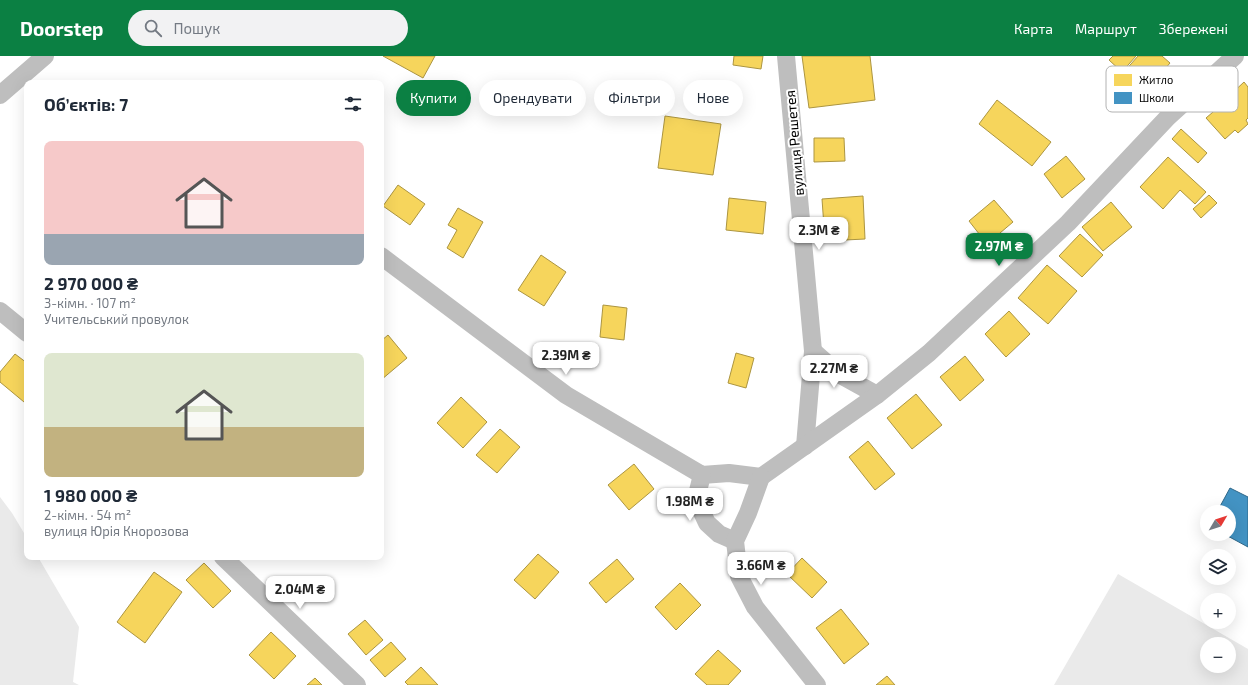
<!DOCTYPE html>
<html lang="uk">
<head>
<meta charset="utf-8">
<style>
  :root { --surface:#fff; --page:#f2f2f3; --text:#1f2937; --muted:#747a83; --accent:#0b8043 }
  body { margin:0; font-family:"Exo 2",sans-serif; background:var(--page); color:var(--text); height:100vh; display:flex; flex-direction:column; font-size:15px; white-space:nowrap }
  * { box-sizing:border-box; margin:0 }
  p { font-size:13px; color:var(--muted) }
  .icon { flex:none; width:22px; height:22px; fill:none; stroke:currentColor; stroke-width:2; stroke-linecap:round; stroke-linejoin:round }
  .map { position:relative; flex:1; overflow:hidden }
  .drawer { position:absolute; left:24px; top:24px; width:360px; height:480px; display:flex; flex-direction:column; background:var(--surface); border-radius:8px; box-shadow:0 4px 16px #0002 }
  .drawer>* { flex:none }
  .banner { position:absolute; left:396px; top:24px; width:380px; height:36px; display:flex; gap:8px }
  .needle { width:26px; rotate:51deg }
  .buttons { position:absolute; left:1200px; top:449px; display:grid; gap:8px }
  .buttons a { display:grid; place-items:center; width:36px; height:36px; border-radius:50%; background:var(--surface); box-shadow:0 4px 16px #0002; font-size:20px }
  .price { position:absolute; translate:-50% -34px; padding:0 9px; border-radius:8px; background:#fff; color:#222; font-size:13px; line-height:26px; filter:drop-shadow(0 1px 2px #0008) }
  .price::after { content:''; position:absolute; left:50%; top:24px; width:12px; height:9px; margin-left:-6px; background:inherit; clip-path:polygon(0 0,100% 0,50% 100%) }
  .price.active { background:var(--accent); color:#fff }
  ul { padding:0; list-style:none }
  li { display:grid; align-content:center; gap:8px; height:212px; padding:0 20px }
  li span { display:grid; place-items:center; height:124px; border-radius:8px; color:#555 }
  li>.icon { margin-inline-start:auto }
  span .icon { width:72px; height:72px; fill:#fffc; stroke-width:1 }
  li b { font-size:17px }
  h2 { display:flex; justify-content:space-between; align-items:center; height:48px; padding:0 20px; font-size:17px }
  .tag { padding:0 14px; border-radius:18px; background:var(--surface); box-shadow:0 4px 16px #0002; font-size:14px; line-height:36px }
  .tag.active { background:var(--accent); color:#fff }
  header { display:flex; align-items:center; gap:24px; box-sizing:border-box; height:56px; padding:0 20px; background:var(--accent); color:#fff }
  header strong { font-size:19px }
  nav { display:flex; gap:22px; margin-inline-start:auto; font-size:14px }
  .search { width:280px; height:36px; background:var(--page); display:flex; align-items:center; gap:10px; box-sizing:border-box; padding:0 14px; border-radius:22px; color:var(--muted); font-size:15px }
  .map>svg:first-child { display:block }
  .green { fill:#eaeaea; fill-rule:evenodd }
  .homes { fill:#f6d55c; stroke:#ac9540 }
  .schools { fill:#4393c3; stroke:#2f6788 }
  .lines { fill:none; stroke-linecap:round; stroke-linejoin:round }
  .street { stroke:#bebebe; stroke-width:18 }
  .labels { text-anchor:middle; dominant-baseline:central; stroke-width:4; stroke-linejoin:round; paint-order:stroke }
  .street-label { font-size:14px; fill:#000; stroke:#fff }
  .key { fill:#fff; stroke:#b2b2b2; stroke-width:1 }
  .key-label { font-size:11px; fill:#000 }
</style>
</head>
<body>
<header>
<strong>Doorstep</strong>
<div class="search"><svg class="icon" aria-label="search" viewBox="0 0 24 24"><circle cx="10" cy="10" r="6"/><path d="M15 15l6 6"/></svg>Пошук</div>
<nav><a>Карта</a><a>Маршрут</a><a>Збережені</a></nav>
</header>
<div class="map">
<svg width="1248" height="629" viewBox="0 0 1248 629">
  <rect width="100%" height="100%" fill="#fff"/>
  <!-- green -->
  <g class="green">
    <path d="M0 441 12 457 27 482V501H38L79 571 73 626 79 629H0Z"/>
    <path d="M1118 518 1248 593V629H1054ZM1207 588H1229V610H1207Z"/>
  </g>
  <!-- homes -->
  <g class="homes">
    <path d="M383 0H435L423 22Z"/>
    <path d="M734 0H763L761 13 733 9Z"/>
    <path d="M802 0H870L875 44 809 52Z"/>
    <path d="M1113 0H1136L1122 16 1109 4Z"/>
    <path d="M1138 0H1162L1170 7 1159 20 1164 25 1156 34 1150 30 1138 44 1116 25Z"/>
    <path d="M1244 26 1248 31V62L1246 64 1248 68 1238 77 1235 74 1225 83 1206 62 1220 50 1215 45 1225 35 1229 40Z"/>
    <path d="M997 44 1051 86 1032 110 979 68Z"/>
    <path d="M665 60 721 68 713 119 658 112Z"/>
    <path d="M1181 73 1207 97 1198 107 1172 83Z"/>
    <path d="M814 82H844L845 105 814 106Z"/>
    <path d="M1066 100 1085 123 1062 142 1044 118Z"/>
    <path d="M1168 101 1206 136 1195 148 1180 134 1163 153 1140 131Z"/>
    <path d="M398 129 425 148 410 169 383 150Z"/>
    <path d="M1209 139 1217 147 1201 162 1193 153Z"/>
    <path d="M863 140 865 183 825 185 822 143Z"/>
    <path d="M729 142 766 146 763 178 726 174Z"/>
    <path d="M994 144 1013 166 987 188 969 165Z"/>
    <path d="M1111 146 1132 171 1103 195 1082 171Z"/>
    <path d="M458 152 483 166 463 202 447 192 457 174 448 169Z"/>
    <path d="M1080 178 1103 199 1082 221 1059 200Z"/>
    <path d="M541 199 566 216 544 250 518 234Z"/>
    <path d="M1047 209 1077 235 1048 268 1018 242Z"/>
    <path d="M603 249 627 252 624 284 600 281Z"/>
    <path d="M1009 255 1030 278 1006 301 985 278Z"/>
    <path d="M388 279 407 302 381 324V285Z"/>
    <path d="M736 297 754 302 746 332 728 327Z"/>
    <path d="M15 298 27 307V342L24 346 0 326V316Z"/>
    <path d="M965 300 984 324 960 345 940 321Z"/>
    <path d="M916 338 942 369 912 393 887 362Z"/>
    <path d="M461 341 487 366 463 392 437 367Z"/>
    <path d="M500 373 520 391 497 417 476 399Z"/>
    <path d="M868 385 895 418 875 434 849 401Z"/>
    <path d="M634 408 654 433 629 454 608 429Z"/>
    <path d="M538 498 559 516 535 543 514 524Z"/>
    <path d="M802 502 827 526 812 542 787 518Z"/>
    <path d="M617 503 634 523 606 547 589 527Z"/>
    <path d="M204 507 231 535 213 552 186 524Z"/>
    <path d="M154 516 182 536 145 587 117 566Z"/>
    <path d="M680 527 701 549 676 574 655 551Z"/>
    <path d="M841 553 869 588 844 608 816 572Z"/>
    <path d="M365 564 383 584 366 599 348 578Z"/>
    <path d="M271 576 296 600 274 623 249 599Z"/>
    <path d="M391 586 406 603 385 621 370 604Z"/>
    <path d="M718 594 741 615 728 629H707L695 618Z"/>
    <path d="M421 611 438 629H408L405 626Z"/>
    <path d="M887 620 895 629H876Z"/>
    <path d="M315 622 322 629H307Z"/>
  </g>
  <!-- schools -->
  <path class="schools" d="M1230 432 1248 441V491L1224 478H1229V456H1217Z"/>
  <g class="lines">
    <!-- street -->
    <g class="street">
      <path d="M786 0 813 295 805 390"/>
      <path d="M0 39 45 0"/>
      <path d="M381 200 566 339 702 419 729 417 761 421"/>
      <path d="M0 255 27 277"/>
      <path d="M813 295 839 318 877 339"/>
      <path d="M702 419 698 435 700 452 707 467 719 478 735 485"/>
      <path d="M761 421 877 339 929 297 1068 167 1168 61 1235 0"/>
      <path d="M761 421 748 457 735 485 739 520 755 551 817 629"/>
      <path d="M223 501 357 629"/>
    </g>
  </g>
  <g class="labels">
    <!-- street labels -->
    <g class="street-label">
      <text transform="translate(794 87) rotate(-95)">вулиця Решетея</text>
    </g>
  </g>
  <!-- legend -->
  <rect x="1106" y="10" width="132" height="46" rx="6" class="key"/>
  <rect x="1114" y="18" width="18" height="12" fill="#f6d55c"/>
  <rect x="1114" y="36" width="18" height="12" fill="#4393c3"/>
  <g class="key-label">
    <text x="1139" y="28">Житло</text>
    <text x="1139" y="46">Школи</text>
  </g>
</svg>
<div class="buttons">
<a><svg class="needle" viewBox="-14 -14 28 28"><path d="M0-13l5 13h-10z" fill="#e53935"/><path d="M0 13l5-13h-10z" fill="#747a83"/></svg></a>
<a><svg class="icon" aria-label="layers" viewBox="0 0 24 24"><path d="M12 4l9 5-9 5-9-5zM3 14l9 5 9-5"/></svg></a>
<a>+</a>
<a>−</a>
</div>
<b class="price" style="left:819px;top:195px">2.3M ₴</b>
<b class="price active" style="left:999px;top:211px">2.97M ₴</b>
<b class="price" style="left:566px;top:320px">2.39M ₴</b>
<b class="price" style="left:834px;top:333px">2.27M ₴</b>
<b class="price" style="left:690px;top:466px">1.98M ₴</b>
<b class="price" style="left:761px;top:530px">3.66M ₴</b>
<b class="price" style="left:300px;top:554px">2.04M ₴</b>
<div class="banner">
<a class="tag active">Купити</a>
<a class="tag">Орендувати</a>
<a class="tag">Фільтри</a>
<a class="tag">Нове</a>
</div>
<section class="drawer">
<h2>Об’єктів: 7<svg class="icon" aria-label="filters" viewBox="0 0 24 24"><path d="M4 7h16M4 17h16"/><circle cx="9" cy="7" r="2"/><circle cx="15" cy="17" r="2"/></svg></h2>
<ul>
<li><span style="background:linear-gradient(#f6c9c9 75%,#9aa5b1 0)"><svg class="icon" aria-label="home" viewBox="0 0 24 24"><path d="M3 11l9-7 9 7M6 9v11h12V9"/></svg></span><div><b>2 970 000 ₴</b><p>3-кімн. · 107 m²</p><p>Учительський провулок</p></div></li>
<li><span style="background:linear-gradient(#dfe7d0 60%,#c2b280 0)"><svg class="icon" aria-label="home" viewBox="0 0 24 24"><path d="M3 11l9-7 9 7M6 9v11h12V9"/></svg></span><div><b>1 980 000 ₴</b><p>2-кімн. · 54 m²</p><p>вулиця Юрія Кнорозова</p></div></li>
</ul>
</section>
</div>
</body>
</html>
